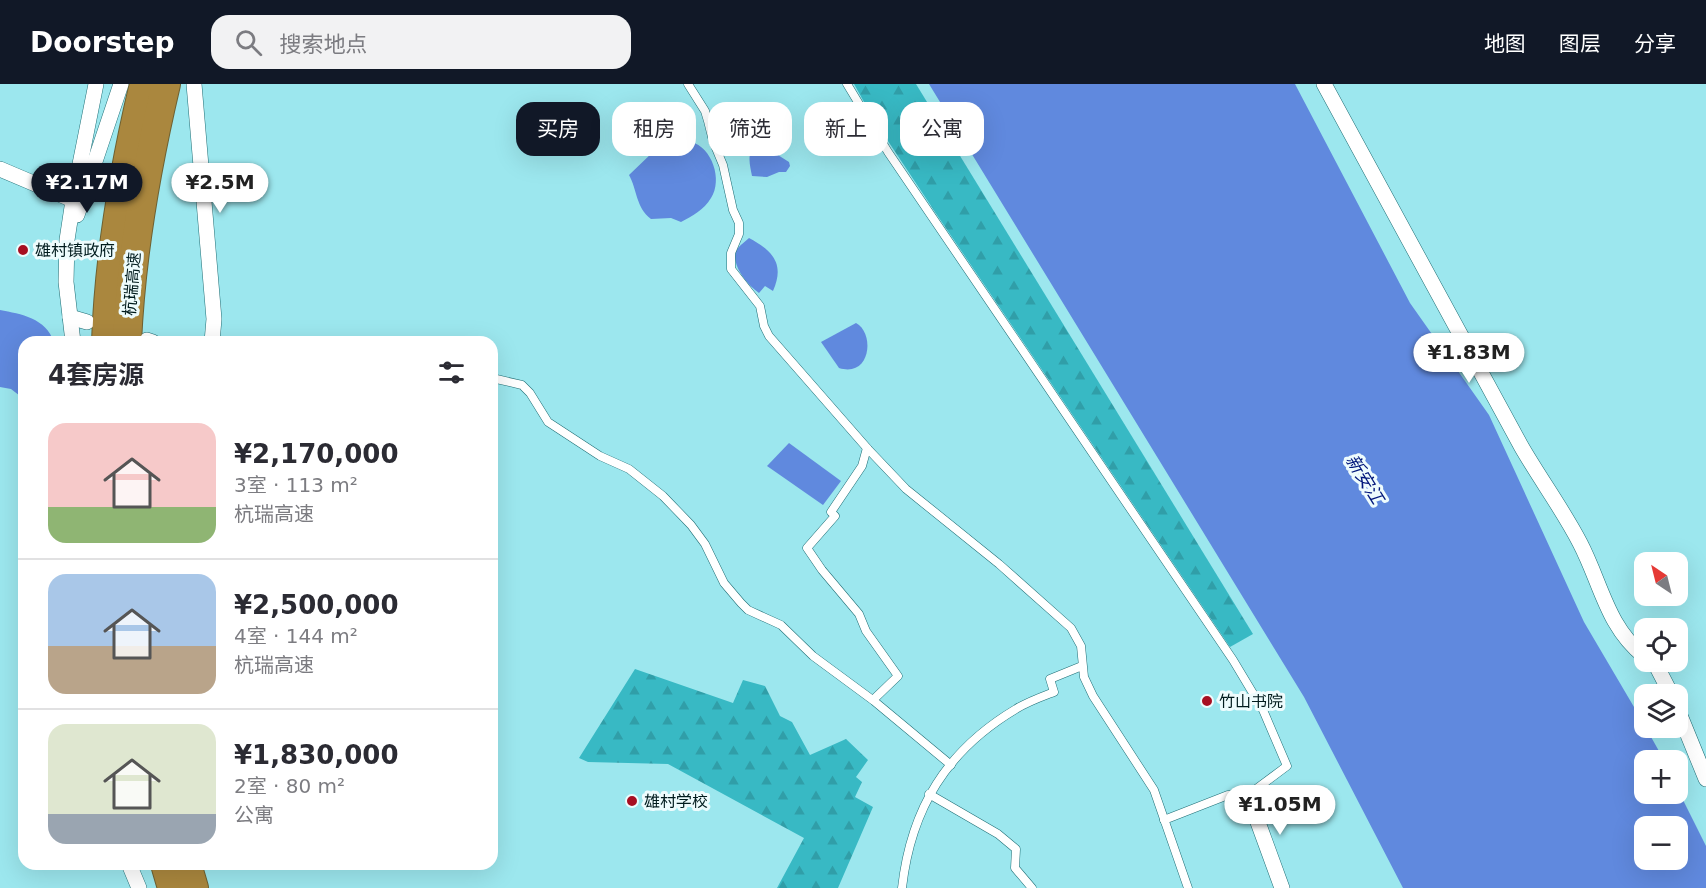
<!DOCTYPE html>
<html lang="zh">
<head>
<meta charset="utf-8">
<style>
  :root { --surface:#fff; --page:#f2f2f3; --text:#2b2b33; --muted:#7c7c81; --line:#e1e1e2; --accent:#111827 }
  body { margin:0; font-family:"DejaVu Sans","Noto Sans SC",sans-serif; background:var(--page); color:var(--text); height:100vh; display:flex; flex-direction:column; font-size:22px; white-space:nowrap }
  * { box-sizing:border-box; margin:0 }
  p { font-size:20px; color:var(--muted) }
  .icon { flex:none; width:33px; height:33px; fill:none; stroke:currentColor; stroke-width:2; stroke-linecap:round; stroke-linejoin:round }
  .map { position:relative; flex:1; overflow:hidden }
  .drawer { position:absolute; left:18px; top:252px; width:480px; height:534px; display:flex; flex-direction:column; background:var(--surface); border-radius:18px; box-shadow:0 6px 24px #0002 }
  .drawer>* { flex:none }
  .banner { position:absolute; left:516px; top:18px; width:570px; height:54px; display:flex; gap:12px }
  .needle { width:39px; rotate:325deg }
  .tools { position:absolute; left:1634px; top:468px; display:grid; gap:12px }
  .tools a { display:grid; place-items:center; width:54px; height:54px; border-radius:12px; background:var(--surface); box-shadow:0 6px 24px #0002; font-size:30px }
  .price { position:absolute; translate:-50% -51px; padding:0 14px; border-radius:21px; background:#fff; color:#222; font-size:20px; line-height:39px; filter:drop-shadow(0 2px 3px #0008) }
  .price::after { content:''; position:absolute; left:50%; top:36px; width:18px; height:14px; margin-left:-9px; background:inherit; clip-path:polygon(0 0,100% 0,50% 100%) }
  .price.current { background:var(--accent); color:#fff }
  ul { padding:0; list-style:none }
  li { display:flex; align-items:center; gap:18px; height:150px; padding:0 30px }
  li+li { border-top:2px solid var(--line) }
  li span { display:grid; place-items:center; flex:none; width:168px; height:120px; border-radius:18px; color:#555 }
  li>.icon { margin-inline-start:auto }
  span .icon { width:72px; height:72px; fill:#fffc; stroke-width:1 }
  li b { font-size:26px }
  h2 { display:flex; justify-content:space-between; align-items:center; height:72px; padding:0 30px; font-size:26px }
  .chip { padding:0 21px; border-radius:18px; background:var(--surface); box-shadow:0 6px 24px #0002; font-size:21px; line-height:54px }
  .chip.current { background:var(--accent); color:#fff }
  header { display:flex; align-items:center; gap:36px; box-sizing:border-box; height:84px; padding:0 30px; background:var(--accent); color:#fff }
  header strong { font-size:28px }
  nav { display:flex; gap:33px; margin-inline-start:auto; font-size:21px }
  .search { width:420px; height:54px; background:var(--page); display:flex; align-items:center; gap:15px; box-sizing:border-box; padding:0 21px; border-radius:18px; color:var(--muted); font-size:22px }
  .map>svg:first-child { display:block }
  .forest { fill:url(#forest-firs) }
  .water { fill:#6089de; fill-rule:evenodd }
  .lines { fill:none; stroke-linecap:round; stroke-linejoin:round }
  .service-casing { stroke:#1f6e75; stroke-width:9 }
  .minor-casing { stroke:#1f6e75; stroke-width:16 }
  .motorway-casing { stroke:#6e6132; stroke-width:30 }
  .service { stroke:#fff; stroke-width:8 }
  .minor { stroke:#fff; stroke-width:15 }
  .motorway { stroke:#aa873e; stroke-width:28 }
  .poi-dot { fill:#a70f22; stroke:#eefcfd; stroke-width:2 }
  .labels { text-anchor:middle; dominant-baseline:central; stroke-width:6; stroke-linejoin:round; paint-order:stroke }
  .poi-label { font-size:16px; fill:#001b1d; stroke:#eefcfd; text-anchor:start }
  .street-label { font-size:16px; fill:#001b1d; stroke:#eefcfd }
  .water-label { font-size:18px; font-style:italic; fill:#00177b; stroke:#eefcfd }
</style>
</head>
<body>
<header>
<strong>Doorstep</strong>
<div class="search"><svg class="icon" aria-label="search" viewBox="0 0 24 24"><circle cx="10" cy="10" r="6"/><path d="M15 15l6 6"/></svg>搜索地点</div>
<nav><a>地图</a><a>图层</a><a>分享</a></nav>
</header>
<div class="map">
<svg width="1706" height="804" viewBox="0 0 1706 804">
  <defs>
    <pattern id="forest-firs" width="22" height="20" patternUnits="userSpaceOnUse" patternTransform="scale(1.5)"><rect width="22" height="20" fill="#38b9c4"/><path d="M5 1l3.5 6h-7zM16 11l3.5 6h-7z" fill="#309ea8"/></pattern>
  </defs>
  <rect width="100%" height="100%" fill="#9ce7ee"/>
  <!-- forest -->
  <g class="forest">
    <path d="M854 0H916L1253 550 1230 563 939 134 874 36Z"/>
    <path d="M635 585 733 619 743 596 765 602 780 632 792 638 810 671 846 655 868 676 856 693 862 698 855 713 873 723 838 804H777L804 754 668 680 588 678 579 674Z"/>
  </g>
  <!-- water -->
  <g class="water">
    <path d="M929 0H1295L1410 219 1489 331 1584 538 1644 640V644H1646L1664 676H1644V710H1677V704L1706 762V804H1403L1304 613ZM1677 742V776H1644V742Z"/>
    <path d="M691 58C712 63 723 96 711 114 704 126 692 132 681 138L671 134 651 135C636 124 637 105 629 91L654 67 667 68Z"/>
    <path d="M756 61H762L789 78 790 82 786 88H779L767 93 752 92C750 81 746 69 756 61Z"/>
    <path d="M749 154C773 167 785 180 773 207L765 202 759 209C747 201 728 178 738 164 741 160 746 157 749 154Z"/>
    <path d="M0 226C21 230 46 234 54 258H24V315L11 305 0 303Z"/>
    <path d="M856 239C875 249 871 294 839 284L821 258Z"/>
    <path d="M789 359 841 397 823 421 767 382Z"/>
  </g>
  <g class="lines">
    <!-- service casing -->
    <g class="service-casing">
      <g id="service">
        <path d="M688 0 705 27 708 37 713 57 723 81 733 126 739 139V150L731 169V185L760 222 764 242 769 252 867 364 906 405 999 480 1071 544 1081 562 1084 593 1093 612 1154 706 1188 804"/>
        <path d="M847 0 888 68 1233 576 1263 626 1287 682 1248 711H1228L1164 736"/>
        <path d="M492 294 522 301 530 309 548 338 600 372 629 385 663 412 691 441 705 460 724 499 741 519 748 526 781 541 813 572 874 617 951 681"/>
        <path d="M867 364 862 382 831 428 835 432 807 464 822 486 859 530 866 547 898 592 873 616"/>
        <path d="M929 710 998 750 1016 765 1015 784 1032 804"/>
        <path d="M902 804C911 724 947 666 1016 625 1027 618 1041 613 1054 608L1050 595 1082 582"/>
      </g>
    </g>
    <!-- minor casing -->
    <g class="minor-casing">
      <g id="minor">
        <path d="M194 0 214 235 212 258"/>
        <path d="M1324 0C1390 121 1455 242 1521 362 1540 395 1563 426 1580 459 1601 499 1607 543 1644 572"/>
        <path d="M0 85 73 116"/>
        <path d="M77 131 121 0"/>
        <path d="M70 233 87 238"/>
        <path d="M147 256 153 258"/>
        <path d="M73 258 66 198 67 156 74 110 96 0"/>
        <path d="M1651 578 1657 583 1671 610"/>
        <path d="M1677 624 1706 695"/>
        <path d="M1248 711 1282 804"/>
        <path d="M129 780 139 804"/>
      </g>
    </g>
    <!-- motorway casing -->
    <g class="motorway-casing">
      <g id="motorway">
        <path d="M106 258C109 171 124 84 144 0"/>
        <path d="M127 258C131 171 146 85 166 0"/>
        <path d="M165 780 172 804"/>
        <path d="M187 780 194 804"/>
      </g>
    </g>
    <!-- service -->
    <use href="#service" class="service"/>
    <!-- minor -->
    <use href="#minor" class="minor"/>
    <!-- motorway -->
    <use href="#motorway" class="motorway"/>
  </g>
  <!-- markers -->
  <g class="poi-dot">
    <circle cx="23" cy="166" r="6"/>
    <circle cx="1207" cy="617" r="6"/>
    <circle cx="632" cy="717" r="6"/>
  </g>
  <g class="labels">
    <!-- poi labels -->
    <g class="poi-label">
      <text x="35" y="166">雄村镇政府</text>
      <text x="1219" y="617">竹山书院</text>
      <text x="644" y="717">雄村学校</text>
    </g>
    <!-- street labels -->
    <g class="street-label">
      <text transform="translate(132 200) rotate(-85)">杭瑞高速</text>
    </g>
    <!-- water labels -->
    <g class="water-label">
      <text transform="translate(1365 395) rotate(58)">新安江</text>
    </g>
  </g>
</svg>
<div class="tools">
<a><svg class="needle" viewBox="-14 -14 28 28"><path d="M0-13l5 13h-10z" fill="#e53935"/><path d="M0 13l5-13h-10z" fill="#7c7c81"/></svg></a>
<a><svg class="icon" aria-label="locate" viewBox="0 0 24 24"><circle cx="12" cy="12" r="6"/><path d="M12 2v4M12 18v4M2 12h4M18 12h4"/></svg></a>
<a><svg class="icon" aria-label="layers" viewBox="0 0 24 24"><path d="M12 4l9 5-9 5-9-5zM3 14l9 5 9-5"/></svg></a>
<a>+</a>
<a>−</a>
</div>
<b class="price current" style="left:87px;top:130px">¥2.17M</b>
<b class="price" style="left:220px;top:130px">¥2.5M</b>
<b class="price" style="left:1469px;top:300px">¥1.83M</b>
<b class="price" style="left:1280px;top:752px">¥1.05M</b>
<div class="banner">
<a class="chip current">买房</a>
<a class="chip">租房</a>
<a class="chip">筛选</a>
<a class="chip">新上</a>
<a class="chip">公寓</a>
</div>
<section class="drawer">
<h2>4套房源<svg class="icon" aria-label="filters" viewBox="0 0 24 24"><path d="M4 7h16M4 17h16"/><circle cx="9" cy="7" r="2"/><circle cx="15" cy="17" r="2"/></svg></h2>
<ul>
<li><span style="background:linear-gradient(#f6c9c9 70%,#8fb573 0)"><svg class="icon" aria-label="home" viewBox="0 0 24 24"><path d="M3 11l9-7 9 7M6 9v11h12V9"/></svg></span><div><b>¥2,170,000</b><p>3室 · 113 m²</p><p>杭瑞高速</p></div></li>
<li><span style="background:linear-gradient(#a9c7e8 60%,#b9a48a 0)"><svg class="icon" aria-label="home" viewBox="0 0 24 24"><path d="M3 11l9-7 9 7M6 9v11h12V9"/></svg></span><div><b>¥2,500,000</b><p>4室 · 144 m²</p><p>杭瑞高速</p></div></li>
<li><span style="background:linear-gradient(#dfe7d0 75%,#9aa5b1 0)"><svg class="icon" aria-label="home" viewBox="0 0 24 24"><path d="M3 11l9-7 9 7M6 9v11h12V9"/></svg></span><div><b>¥1,830,000</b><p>2室 · 80 m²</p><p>公寓</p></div></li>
</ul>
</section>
</div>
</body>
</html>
